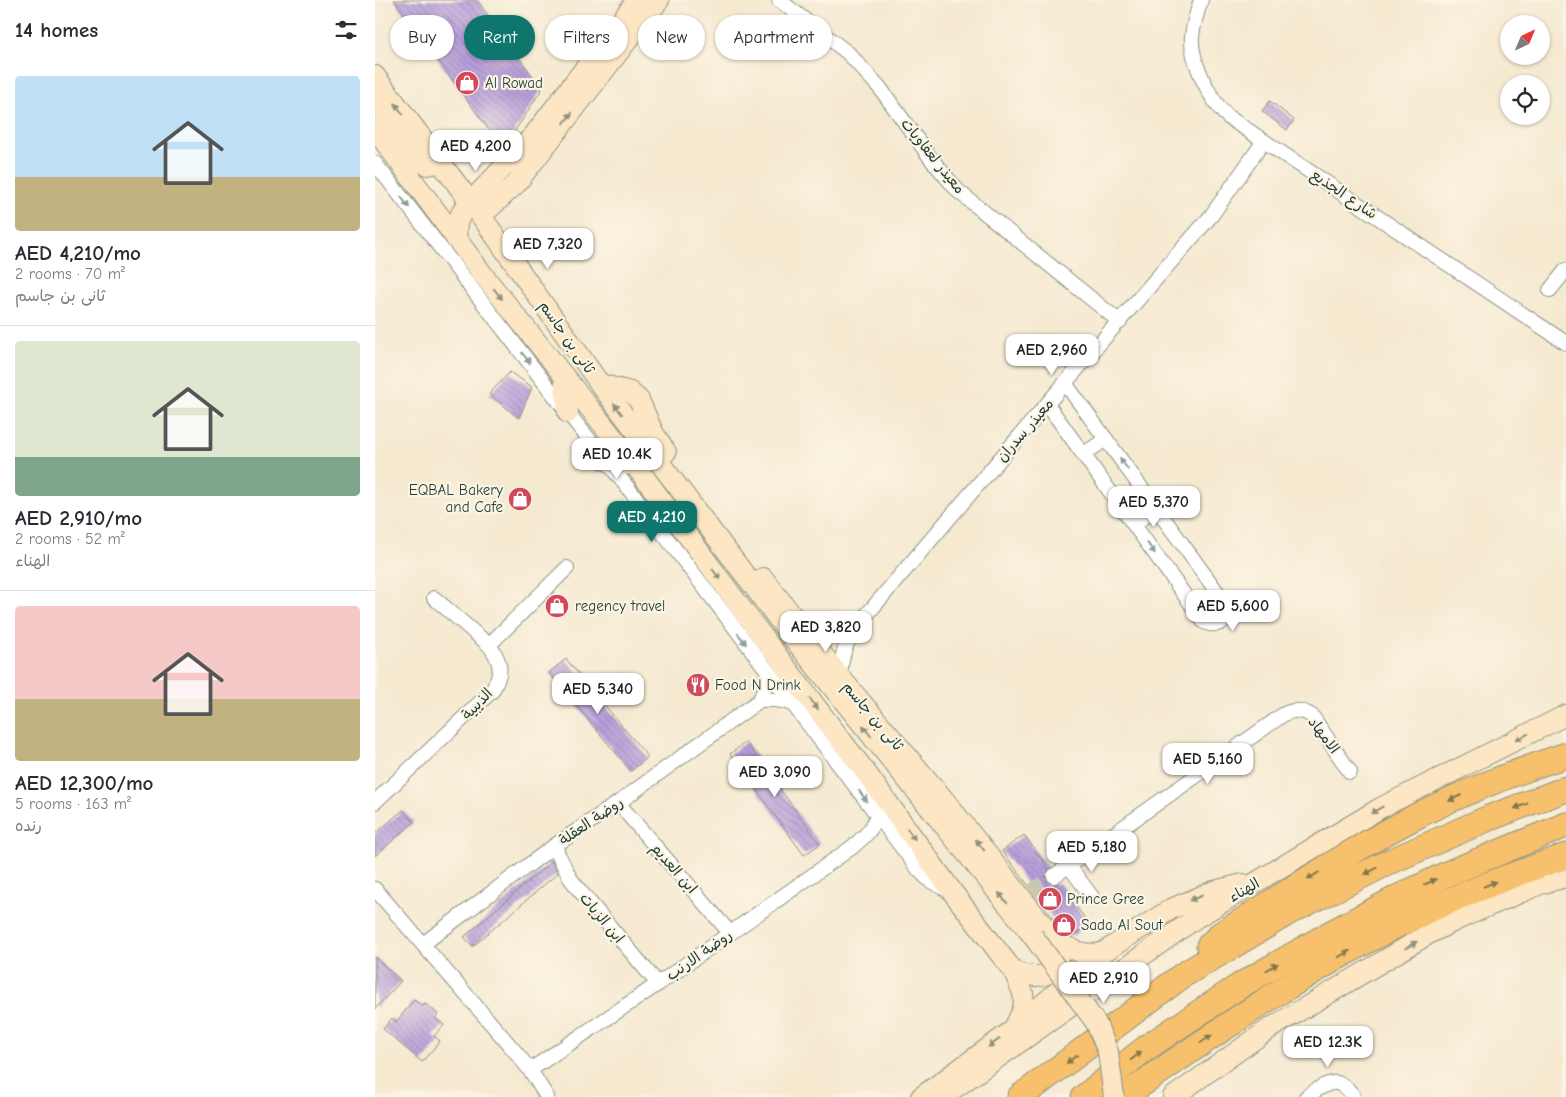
<!DOCTYPE html>
<html lang="en">
<head>
<meta charset="utf-8">
<style>
  :root { --surface:#fff; --page:#f2f2f3; --text:#2b2b33; --muted:#7c7c81; --line:#e1e1e2; --accent:#0f766e }
  body { margin:0; font-family:"Comic Neue","Playpen Sans Arabic",sans-serif; background:var(--page); color:var(--text); height:100vh; display:flex; flex-direction:column; font-size:19px; white-space:nowrap }
  * { box-sizing:border-box; margin:0 }
  p { font-size:16px; color:var(--muted) }
  .icon { flex:none; width:28px; height:28px; fill:none; stroke:currentColor; stroke-width:2; stroke-linecap:round; stroke-linejoin:round }
  .map { position:relative; flex:1; overflow:hidden }
  .drawer { display:flex; flex-direction:column; background:var(--surface); width:375px }
  .drawer>* { flex:none }
  .hud { position:absolute; left:15px; top:15px; width:475px; height:45px; display:flex; gap:10px }
  .needle { width:32px; rotate:44deg }
  .tools { position:absolute; left:1125px; top:15px; display:grid; gap:10px }
  .tools a { display:grid; place-items:center; width:50px; height:50px; border-radius:50%; background:var(--surface); box-shadow:0 1px 4px #0004; font-size:25px }
  .price { position:absolute; translate:-50% -42px; padding:0 11px; border-radius:10px; background:#fff; color:#222; font-size:16px; line-height:32px; filter:drop-shadow(0 1px 2px #0008) }
  .price::after { content:''; position:absolute; left:50%; top:30px; width:15px; height:11px; margin-left:-8px; background:inherit; clip-path:polygon(0 0,100% 0,50% 100%) }
  .price.current { background:var(--accent); color:#fff }
  ul { padding:0; list-style:none }
  li { display:grid; align-content:center; gap:10px; height:265px; padding:0 15px }
  li+li { border-top:1px solid var(--line) }
  li span { display:grid; place-items:center; height:155px; border-radius:5px; color:#555 }
  li>.icon { margin-inline-start:auto }
  span .icon { width:90px; height:90px; fill:#fffc; stroke-width:1 }
  li b { font-size:21px }
  h2 { display:flex; justify-content:space-between; align-items:center; height:60px; padding:0 15px; font-size:21px }
  .chip { padding:0 18px; border-radius:22px; background:var(--surface); box-shadow:0 1px 4px #0004; font-size:18px; line-height:45px }
  .chip.current { background:var(--accent); color:#fff }
  main { display:flex; flex:1; min-height:0 }
  .map>svg:first-child { display:block }
  .building { fill:url(#building-back-hatch) }
  .lines { fill:none; stroke-linecap:round; stroke-linejoin:round }
  .street-tunnel { stroke:#cac7b1; stroke-width:14; stroke-dasharray:14 7; stroke-linecap:butt }
  .street-casing { stroke:#8a9382; stroke-width:16 }
  .secondary-casing { stroke:#8a9382; stroke-width:22 }
  .highway-casing { stroke:#8a9382; stroke-width:27 }
  .street { stroke:#fff; stroke-width:14 }
  .secondary { stroke:#fce6c4; stroke-width:20 }
  .highway { stroke:#f7c06c; stroke-width:25 }
  .secondary-bridge-casing { stroke:#8a9382; stroke-width:22; stroke-linecap:butt }
  .secondary-bridge { stroke:#fce6c4; stroke-width:20 }
  .oneway { fill:#8e927c }
  .oneway2 { fill:#8f9e9a }
  .oneway3 { fill:#80784d }
  .labels { text-anchor:middle; dominant-baseline:central; stroke-width:4.5; stroke-linejoin:round; paint-order:stroke }
  .poi-label { font-size:15px; fill:#1f3d34; stroke:#fcf5e5; text-anchor:start }
  .street-label { font-size:15px; fill:#1f3d34; stroke:#fcf5e5 }
</style>
</head>
<body>
<main>
<section class="drawer">
<h2>14 homes<svg class="icon" aria-label="filters" viewBox="0 0 24 24"><path d="M4 7h16M4 17h16"/><circle cx="9" cy="7" r="2"/><circle cx="15" cy="17" r="2"/></svg></h2>
<ul>
<li><span style="background:linear-gradient(#bfe0f5 65%,#c2b280 0)"><svg class="icon" aria-label="home" viewBox="0 0 24 24"><path d="M3 11l9-7 9 7M6 9v11h12V9"/></svg></span><div><b>AED 4,210/mo</b><p>2 rooms · 70 m²</p><p>ثانى بن جاسم</p></div></li>
<li><span style="background:linear-gradient(#dfe7d0 75%,#7fa58c 0)"><svg class="icon" aria-label="home" viewBox="0 0 24 24"><path d="M3 11l9-7 9 7M6 9v11h12V9"/></svg></span><div><b>AED 2,910/mo</b><p>2 rooms · 52 m²</p><p>الهناء</p></div></li>
<li><span style="background:linear-gradient(#f6c9c9 60%,#c2b280 0)"><svg class="icon" aria-label="home" viewBox="0 0 24 24"><path d="M3 11l9-7 9 7M6 9v11h12V9"/></svg></span><div><b>AED 12,300/mo</b><p>5 rooms · 163 m²</p><p>رنده</p></div></li>
</ul>
</section>
<div class="map">
<svg width="1191" height="1097" viewBox="0 0 1191 1097">
  <defs>
    <pattern id="building-back-hatch" width="6" height="6" patternUnits="userSpaceOnUse" patternTransform="scale(1.25)"><rect width="6" height="6" fill="#b89fdb"/><path d="M-1 5l2 2M0 0l6 6M5-1l2 2" fill="none" stroke="#9583b2"/></pattern>
  </defs>
  <rect width="100%" height="100%" fill="#fcf5e5"/>
  <filter id="ink" filterUnits="userSpaceOnUse"><feTurbulence type="fractalNoise" baseFrequency=".02" numOctaves="2"/><feDisplacementMap in="SourceGraphic" scale="10" xChannelSelector="R" yChannelSelector="G"/><feConvolveMatrix kernelMatrix="1 2 1 2 8 2 1 2 1" color-interpolation-filters="sRGB"/></filter>
  <filter id="wash" filterUnits="userSpaceOnUse"><feTurbulence type="fractalNoise" baseFrequency=".0096" numOctaves="4" result="noise"/><feDisplacementMap in="SourceGraphic" scale="20" xChannelSelector="R" yChannelSelector="G"/><feGaussianBlur stdDeviation="1.12" result="paint"/><feColorMatrix in="noise" values="0 0 0 0 0 0 0 0 0 0 0 0 0 0 0 0 0 1.4 0 .05"/><feComposite in="paint" operator="in"/></filter>
  <g filter="url(#wash)">
    <rect width="100%" height="100%" fill="#f5e9d0"/>
    <g id="blocks">
      <!-- building -->
      <g class="building">
        <path d="M19 0H102L167 89 128 149Z"/>
        <path d="M895 101 919 120 912 130 887 111Z"/>
        <path d="M135 372 157 387 144 418 114 394Z"/>
        <path d="M191 659 273 757 256 771 174 673Z"/>
        <path d="M371 742 445 844 429 855 355 754Z"/>
        <path d="M28 810 39 822 0 856V834Z"/>
        <path d="M649 835 674 869 670 876 672 881 679 885 684 883 714 924 698 936 688 931 627 851Z"/>
        <path d="M177 861 183 873 98 946 89 937Z"/>
        <path d="M0 957 26 981 0 1009Z"/>
        <path d="M39 1000 47 1006 51 1004 63 1014 60 1018 69 1025 59 1036 65 1041 47 1062 8 1029 17 1018 21 1022Z"/>
      </g>
    </g>
  </g>
  <g filter="url(#ink)">
    <use href="#blocks" fill-opacity="0" stroke="#8a9382" stroke-width="1"/>
    <g class="lines">
      <!-- street-tunnel -->
      <path class="street-tunnel" d="M656 891 679 876"/>
      <!-- street casing -->
      <g class="street-casing">
        <g id="street">
          <path d="M404 0 473 53 505 88 557 160 583 191 745 322"/>
          <path d="M826 0C822 12 818 25 817 37 815 60 836 102 853 117L1191 343"/>
          <path d="M0 163 193 413 265 503 544 870 554 880 574 891"/>
          <path d="M1175 290 1191 270"/>
          <path d="M672 404 829 622C847 630 859 616 848 600L690 383"/>
          <path d="M709 454 731 439"/>
          <path d="M759 524 781 508"/>
          <path d="M431 632C449 637 464 637 480 626"/>
          <path d="M114 645 192 568"/>
          <path d="M465 677C466 656 471 641 483 625L690 383 836 216 889 141"/>
          <path d="M385 700C397 699 407 700 418 704"/>
          <path d="M0 802 117 691C128 672 127 662 114 645L59 598"/>
          <path d="M243 803 355 933"/>
          <path d="M179 846 195 878 205 891 283 984"/>
          <path d="M694 866 717 897"/>
          <path d="M679 876 909 714C920 709 927 710 937 716L975 772"/>
          <path d="M0 889 138 1049 155 1070 172 1097"/>
          <path d="M48 944 179 846 243 803 385 700 392 682 393 672"/>
          <path d="M155 1070 283 984 476 848C487 839 498 830 502 815"/>
          <path d="M931 1097C951 1084 962 1073 979 1097"/>
        </g>
      </g>
      <!-- secondary casing -->
      <g class="secondary-casing">
        <g id="secondary">
          <path d="M0 76 106 216 225 384 417 637 658 936"/>
          <path d="M0 101 43 160 53 165 65 162"/>
          <path d="M0 129 109 276 261 466 367 609 492 774 579 894 639 972 648 993 649 1003 647 1012 638 1030"/>
          <path d="M106 216 141 184 284 0"/>
          <path d="M81 239 82 223 88 210 159 135 262 0"/>
          <path d="M189 376 193 413"/>
          <path d="M225 384 255 392 264 400 278 432 291 452"/>
          <path d="M230 460 261 466"/>
          <path d="M388 578 465 677 571 802 680 940C697 950 707 956 727 953"/>
          <path d="M639 972C662 979 683 980 684 950"/>
          <path d="M546 1097 638 1030 727 953 796 909 839 891 868 884"/>
          <path d="M567 1097 821 918 1007 807 1191 715"/>
          <path d="M798 1097 894 1029 1057 932 1088 917 1168 883 1191 877"/>
        </g>
      </g>
      <!-- highway casing -->
      <g class="highway-casing">
        <g id="highway">
          <path d="M834 946 846 934C909 895 971 853 1036 819 1085 793 1138 773 1191 755"/>
          <path d="M645 1097 808 975 916 911 1012 863 1114 818 1191 789"/>
          <path d="M709 1097 771 1048 866 985 958 932 1024 897 1074 873 1191 825"/>
          <path d="M748 1097C846 1029 945 960 1054 910 1098 889 1145 872 1191 856"/>
        </g>
      </g>
      <!-- street -->
      <use href="#street" class="street"/>
      <!-- secondary -->
      <use href="#secondary" class="secondary"/>
      <!-- highway -->
      <use href="#highway" class="highway"/>
      <!-- secondary-bridge casing -->
      <g class="secondary-bridge-casing">
        <path id="secondary-bridge" d="M658 936 721 1023 733 1052 739 1097"/>
      </g>
      <!-- secondary-bridge -->
      <use href="#secondary-bridge" class="secondary-bridge"/>
    </g>
    <!-- one-way arrows -->
    <defs><path id="oneway-solid" d="M-6-.8H1V-3.2L6.5 0L1 3.2V.8H-6Z" transform="scale(1.25)"/></defs>
    <g class="oneway">
      <use href="#oneway-solid" transform="translate(24 109) rotate(-127)"/>
      <use href="#oneway-solid" transform="translate(193 118) rotate(-53)"/>
      <use href="#oneway-solid" transform="translate(123 294) rotate(51)"/>
      <use href="#oneway-solid" transform="translate(243 409) rotate(-127)"/>
      <use href="#oneway-solid" transform="translate(341 574) rotate(53)"/>
      <use href="#oneway-solid" transform="translate(439 704) rotate(53)"/>
      <use href="#oneway-solid" transform="translate(492 731) rotate(-129)"/>
      <use href="#oneway-solid" transform="translate(1147 737) rotate(154)"/>
      <use href="#oneway-solid" transform="translate(1002 810) rotate(149)"/>
      <use href="#oneway-solid" transform="translate(536 834) rotate(54)"/>
      <use href="#oneway-solid" transform="translate(605 845) rotate(-128)"/>
      <use href="#oneway-solid" transform="translate(628 898) rotate(-129)"/>
      <use href="#oneway-solid" transform="translate(821 898) rotate(158)"/>
      <use href="#oneway-solid" transform="translate(1036 945) rotate(-31)"/>
      <use href="#oneway-solid" transform="translate(619 1043) rotate(144)"/>
    </g>
    <g class="oneway2">
      <use href="#oneway-solid" transform="translate(30 202) rotate(52)"/>
      <use href="#oneway-solid" transform="translate(151 358) rotate(52)"/>
      <use href="#oneway-solid" transform="translate(749 464) rotate(-126)"/>
      <use href="#oneway-solid" transform="translate(776 548) rotate(54)"/>
      <use href="#oneway-solid" transform="translate(367 639) rotate(52)"/>
      <use href="#oneway-solid" transform="translate(488 796) rotate(53)"/>
    </g>
    <g class="oneway3">
      <use href="#oneway-solid" transform="translate(1080 798) rotate(155)"/>
      <use href="#oneway-solid" transform="translate(1146 806) rotate(159)"/>
      <use href="#oneway-solid" transform="translate(996 871) rotate(153)"/>
      <use href="#oneway-solid" transform="translate(938 876) rotate(148)"/>
      <use href="#oneway-solid" transform="translate(1055 882) rotate(-25)"/>
      <use href="#oneway-solid" transform="translate(1115 884) rotate(-22)"/>
      <use href="#oneway-solid" transform="translate(969 954) rotate(-30)"/>
      <use href="#oneway-solid" transform="translate(897 967) rotate(-30)"/>
      <use href="#oneway-solid" transform="translate(831 1039) rotate(-34)"/>
      <use href="#oneway-solid" transform="translate(761 1056) rotate(-38)"/>
      <use href="#oneway-solid" transform="translate(697 1059) rotate(143)"/>
    </g>
  </g>
  <!-- icons -->
  <defs>
    <g id="shop-disc" transform="scale(1.25)"><circle r="9.5" fill="#d1495b" stroke="#fcf5e5"/><path d="M-5-2.5h2.3a2.7 3.5 0 0 1 5.4 0H5L5.5 6h-11ZM-1.5-2.5h3a1.5 2.3 0 0 0-3 0Z" fill="#fff"/></g>
    <g id="restaurant-disc" transform="scale(1.25)"><circle r="9.5" fill="#d1495b" stroke="#fcf5e5"/><path d="M-5-6h1v4h1v-4h1v4h1v-4h1v5L-1.5 .5V6h-2V.5L-5-1ZM5-6V6H3V1.5H1.5Q1.5-4 5-6Z" fill="#fff"/></g>
  </defs>
  <g fill-rule="evenodd">
    <use href="#shop-disc" x="92" y="83"/>
    <use href="#shop-disc" x="145" y="499"/>
    <use href="#shop-disc" x="182" y="606"/>
    <use href="#restaurant-disc" x="323" y="685"/>
    <use href="#shop-disc" x="675" y="899"/>
    <use href="#shop-disc" x="689" y="925"/>
  </g>
  <g class="labels">
    <!-- poi labels -->
    <g class="poi-label">
      <text x="110" y="83">Al Rowad</text>
      <text x="128" y="490" text-anchor="end">EQBAL Bakery<tspan x="128" dy="17">and Cafe</tspan></text>
      <text x="200" y="606">regency travel</text>
      <text x="340" y="685">Food N Drink</text>
      <text x="692" y="899">Prince Gree</text>
      <text x="706" y="925">Sada Al Sout</text>
    </g>
    <!-- street labels -->
    <g class="street-label">
      <text transform="translate(558 156) rotate(51)">معيذر لعفاويات</text>
      <text transform="translate(969 194) rotate(34)">شارع الجذيع</text>
      <text transform="translate(192 337) rotate(55)">ثانى بن جاسم</text>
      <text transform="translate(650 430) rotate(-49)">معيذر سدران</text>
      <text transform="translate(102 704) rotate(-46)">الذيبية</text>
      <text transform="translate(498 716) rotate(50)">ثانى بن جاسم</text>
      <text transform="translate(949 735) rotate(53)">الامهاد</text>
      <text transform="translate(216 821) rotate(-34)">روضة العقلة</text>
      <text transform="translate(299 868) rotate(49)">ابن العديم</text>
      <text transform="translate(869 890) rotate(-30)">الهناء</text>
      <text transform="translate(227 918) rotate(50)">ابن الزيات</text>
      <text transform="translate(324 955) rotate(-35)">روضة الارنب</text>
    </g>
  </g>
</svg>
<div class="tools">
<a><svg class="needle" viewBox="-14 -14 28 28"><path d="M0-13l5 13h-10z" fill="#e53935"/><path d="M0 13l5-13h-10z" fill="#7c7c81"/></svg></a>
<a><svg class="icon" aria-label="locate" viewBox="0 0 24 24"><circle cx="12" cy="12" r="6"/><path d="M12 2v4M12 18v4M2 12h4M18 12h4"/></svg></a>
</div>
<b class="price" style="left:101px;top:172px">AED 4,200</b>
<b class="price" style="left:173px;top:270px">AED 7,320</b>
<b class="price" style="left:677px;top:376px">AED 2,960</b>
<b class="price" style="left:242px;top:480px">AED 10.4K</b>
<b class="price" style="left:779px;top:528px">AED 5,370</b>
<b class="price current" style="left:277px;top:543px">AED 4,210</b>
<b class="price" style="left:858px;top:632px">AED 5,600</b>
<b class="price" style="left:451px;top:653px">AED 3,820</b>
<b class="price" style="left:223px;top:715px">AED 5,340</b>
<b class="price" style="left:833px;top:785px">AED 5,160</b>
<b class="price" style="left:400px;top:798px">AED 3,090</b>
<b class="price" style="left:717px;top:873px">AED 5,180</b>
<b class="price" style="left:729px;top:1004px">AED 2,910</b>
<b class="price" style="left:953px;top:1068px">AED 12.3K</b>
<div class="hud">
<a class="chip">Buy</a>
<a class="chip current">Rent</a>
<a class="chip">Filters</a>
<a class="chip">New</a>
<a class="chip">Apartment</a>
</div>
</div>
</main>
</body>
</html>
